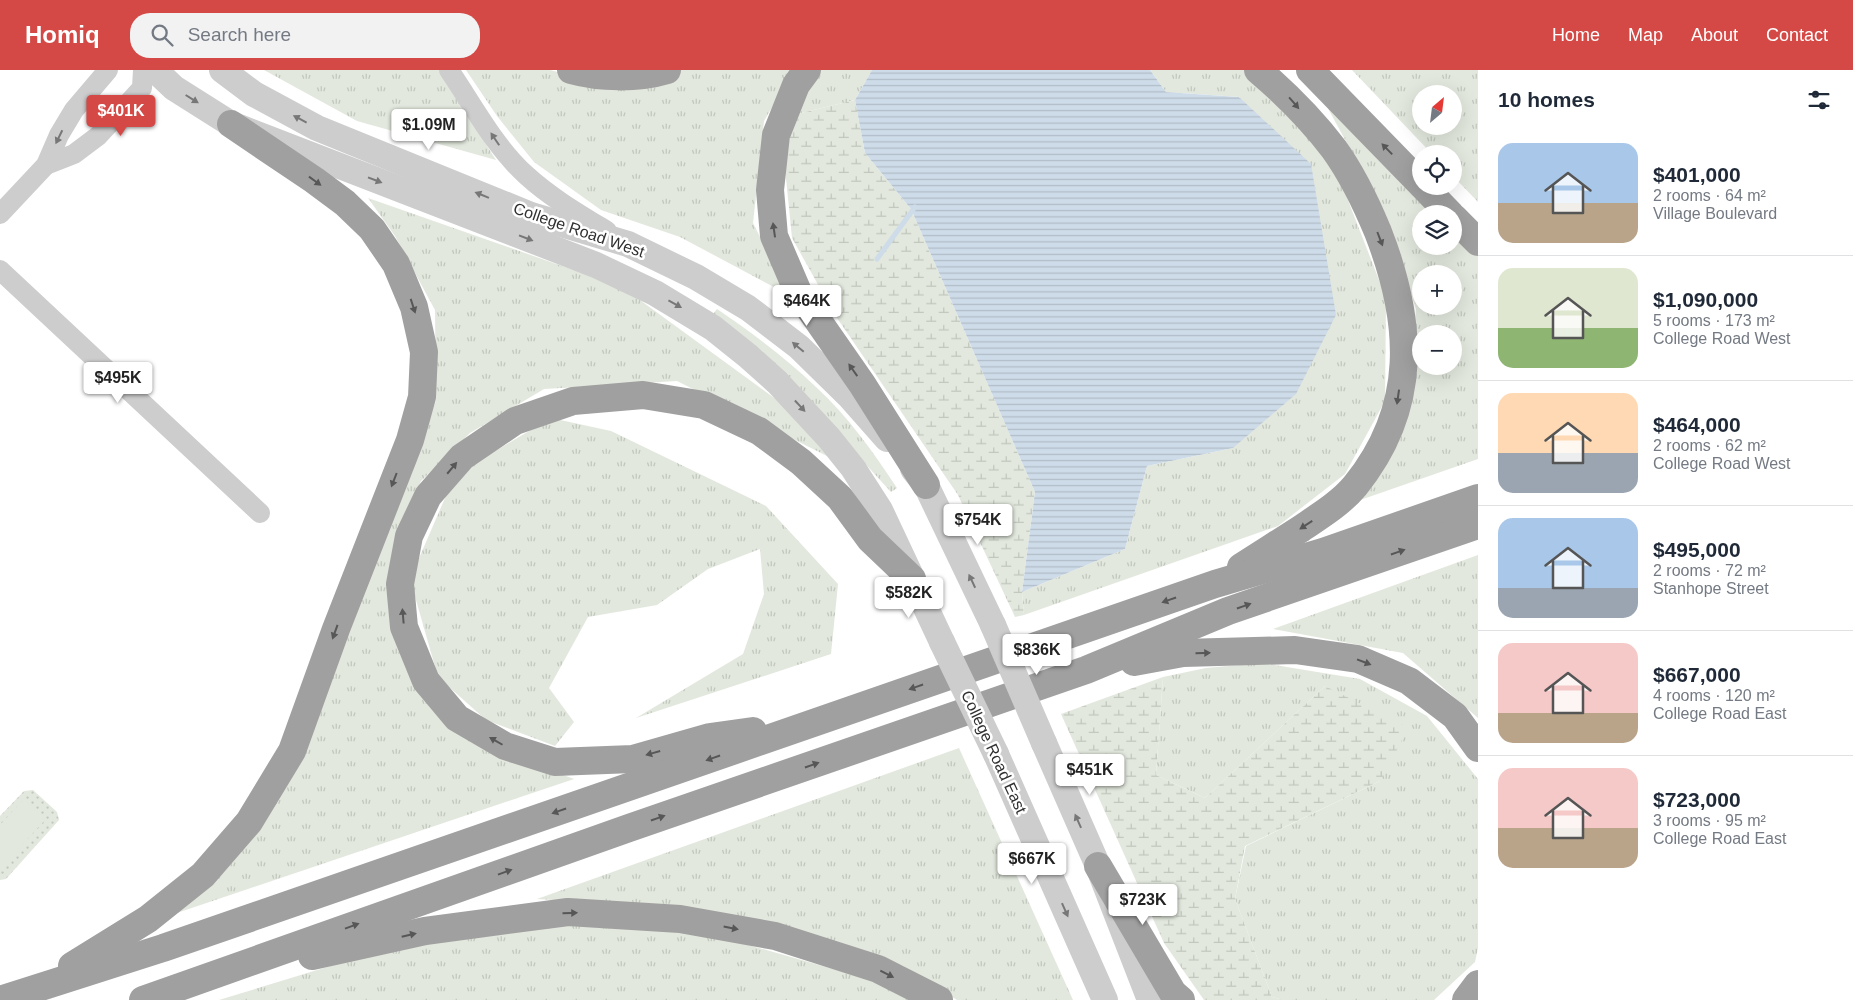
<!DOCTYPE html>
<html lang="en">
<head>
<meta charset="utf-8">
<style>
  :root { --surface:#fff; --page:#f2f2f3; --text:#1f2937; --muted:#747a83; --line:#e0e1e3; --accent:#d44945 }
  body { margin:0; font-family:Helvetica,sans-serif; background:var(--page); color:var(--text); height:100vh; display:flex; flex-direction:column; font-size:19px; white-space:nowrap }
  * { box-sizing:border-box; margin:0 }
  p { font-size:16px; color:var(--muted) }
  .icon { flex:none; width:28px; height:28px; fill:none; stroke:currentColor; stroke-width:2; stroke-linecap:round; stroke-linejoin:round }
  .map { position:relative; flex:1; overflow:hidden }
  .side { display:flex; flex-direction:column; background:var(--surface); width:375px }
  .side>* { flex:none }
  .needle { width:32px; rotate:28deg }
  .fabs { position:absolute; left:1412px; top:15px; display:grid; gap:10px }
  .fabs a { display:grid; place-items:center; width:50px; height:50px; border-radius:50%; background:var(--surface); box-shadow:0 5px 20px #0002; font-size:25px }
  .price { position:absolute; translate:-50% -42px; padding:0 11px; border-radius:5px; background:#fff; color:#222; font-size:16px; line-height:32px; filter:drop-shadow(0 1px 2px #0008) }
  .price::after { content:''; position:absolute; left:50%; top:30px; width:15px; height:11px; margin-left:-8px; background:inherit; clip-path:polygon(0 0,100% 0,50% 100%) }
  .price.current { background:var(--accent); color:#fff }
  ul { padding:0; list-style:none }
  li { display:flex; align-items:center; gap:15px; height:125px; padding:0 20px }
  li+li { border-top:1px solid var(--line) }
  li span { display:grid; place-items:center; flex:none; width:140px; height:100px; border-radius:15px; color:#555 }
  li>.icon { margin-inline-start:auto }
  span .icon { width:60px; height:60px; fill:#fffc; stroke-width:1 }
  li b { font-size:21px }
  h2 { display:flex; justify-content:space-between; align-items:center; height:60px; padding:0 20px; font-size:21px }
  header { display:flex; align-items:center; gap:30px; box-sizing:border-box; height:70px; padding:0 25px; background:var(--accent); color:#fff }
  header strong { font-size:24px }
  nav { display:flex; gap:28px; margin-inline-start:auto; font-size:18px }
  .search { width:350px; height:45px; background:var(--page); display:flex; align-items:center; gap:12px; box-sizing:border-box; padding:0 18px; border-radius:20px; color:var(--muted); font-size:19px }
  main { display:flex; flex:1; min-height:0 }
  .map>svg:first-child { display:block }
  .grass { fill:url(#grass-tufts); fill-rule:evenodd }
  .wetland { fill:url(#wetland-marsh) }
  .park { fill:url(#park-dots) }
  .garden { fill:#e2e8dd }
  .water { fill:url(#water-rules) }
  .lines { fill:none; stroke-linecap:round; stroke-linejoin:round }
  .stream { stroke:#cedce9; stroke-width:5 }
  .minor { stroke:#cdcdcd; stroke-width:20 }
  .tertiary { stroke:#cdcdcd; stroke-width:26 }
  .trunk { stroke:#a0a0a0; stroke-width:28 }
  .tertiary-bridge { stroke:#cdcdcd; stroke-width:26 }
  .oneway { fill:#777 }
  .oneway2 { fill:#575757 }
  .labels { text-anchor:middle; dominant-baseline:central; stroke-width:5; stroke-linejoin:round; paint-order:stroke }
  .street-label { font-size:16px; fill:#303030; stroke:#fff }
</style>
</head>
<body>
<header>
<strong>Homiq</strong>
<div class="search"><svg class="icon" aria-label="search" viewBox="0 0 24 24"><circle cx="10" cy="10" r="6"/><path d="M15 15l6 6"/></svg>Search here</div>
<nav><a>Home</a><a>Map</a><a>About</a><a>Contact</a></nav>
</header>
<main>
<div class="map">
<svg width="1478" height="930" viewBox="0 0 1478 930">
  <defs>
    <pattern id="grass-tufts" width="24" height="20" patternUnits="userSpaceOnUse" patternTransform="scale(1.25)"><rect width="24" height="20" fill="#e2e8dd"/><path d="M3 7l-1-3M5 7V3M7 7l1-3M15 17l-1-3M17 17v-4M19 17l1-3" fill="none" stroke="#c2c7be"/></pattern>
    <pattern id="wetland-marsh" width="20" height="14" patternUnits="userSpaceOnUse" patternTransform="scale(1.25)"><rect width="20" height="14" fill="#e2e8dd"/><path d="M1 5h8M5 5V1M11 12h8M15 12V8" fill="none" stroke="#c2c7be"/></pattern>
    <pattern id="park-dots" width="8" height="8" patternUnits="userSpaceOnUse" patternTransform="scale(1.25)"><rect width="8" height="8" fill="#e2e8dd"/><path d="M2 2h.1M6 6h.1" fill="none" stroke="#c2c7be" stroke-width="1.8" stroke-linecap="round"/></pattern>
    <pattern id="water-rules" width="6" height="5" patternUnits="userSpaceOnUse" patternTransform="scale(1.25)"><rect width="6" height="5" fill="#cedce9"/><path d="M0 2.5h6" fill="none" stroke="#b1bdc8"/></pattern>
  </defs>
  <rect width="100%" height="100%" fill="#fff"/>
  <!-- grass -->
  <g class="grass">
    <path d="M264 0H439L496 90 357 51Z"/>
    <path d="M466 0H550L622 19 679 0H794L764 51 753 153 789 225 680 167 601 140 534 92 497 46Z"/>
    <path d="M818 0H872L855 30 793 45Z"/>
    <path d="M1150 0H1247L1330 84 1386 228 1385 331 1345 404 1278 456 1024 545 1022 522 1125 479 1147 396 1233 378 1240 27 1166 22Z"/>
    <path d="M1352 0H1478V132L1454 107V84H1432ZM1421 24H1454V56H1421Z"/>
    <path d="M1318 20 1442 144H1421V176H1454V156L1478 180V389L1343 436 1411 320 1416 239 1386 145ZM1421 204H1454V236H1421ZM1421 264H1454V296H1421Z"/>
    <path d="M368 128 622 217 792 341 833 389 677 311 544 319 470 363 421 411 399 461 389 524 474 672 574 709 165 847 251 768 385 463 436 331 435 240 395 166Z"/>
    <path d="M717 239C752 263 785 287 816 317 848 346 873 382 897 418L891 422 859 387 712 245Z"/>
    <path d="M551 348 611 361 766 436 838 514 831 584 636 648 743 584 764 524 760 479 708 499 657 535 588 547 549 618 574 652 555 676 486 650 438 607 410 509 455 405Z"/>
    <path d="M1478 485V648L1403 583 1273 559Z"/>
    <path d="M1262 593 1360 609 1427 646 1478 709V878L1475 892 1434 930H1283L1272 927 1235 829 1246 776 1380 711 1325 616 1205 728 1156 705 1163 607 1206 598Z"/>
    <path d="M959 678 1073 930H957L903 896 686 838 537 829Z"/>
    <path d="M585 855 713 865 872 910 909 930H219L363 886 510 858Z"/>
  </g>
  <!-- wetland -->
  <g class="wetland">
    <path d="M855 30 865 83 911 139 1035 422 1022 522 1024 545 1015 547 958 425 835 245 792 168 785 98 793 45Z"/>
    <path d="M1163 607 1156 705 1205 728 1325 616 1403 655 1404 667 1380 711 1245 776 1235 829 1272 927 1283 930H1204L1164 873 1061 644Z"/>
  </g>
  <!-- park -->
  <path class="park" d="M33 720 57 742 59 750 6 809 0 810V746L24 721Z"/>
  <!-- garden -->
  <path class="garden" d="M23 730 45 750 2 797 0 795V755Z"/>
  <!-- water -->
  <path class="water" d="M872 0H1150L1166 22 1239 27 1311 94 1336 245 1296 324 1233 378 1147 396 1125 479 1022 522 1035 422 911 139 865 83 855 30Z"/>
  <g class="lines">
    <!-- stream -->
    <path class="stream" d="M877 189 915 137"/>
    <!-- minor -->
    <g class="minor">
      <path d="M449 0C473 35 494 76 526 105 550 127 579 144 607 161"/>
      <path d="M46 95 74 84 98 66 142 18 143 0"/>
      <path d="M0 144 46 95 59 65 74 40 108 0"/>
      <path d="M0 200 260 443"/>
    </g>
    <!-- tertiary -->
    <g class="tertiary">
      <path d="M155 0 174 18 231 54 596 195 655 223 713 258 748 286 777 312 829 368 853 398 880 440 942 572"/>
      <path d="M222 0 254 24 317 58 531 145 628 174 696 207 748 238 799 277 849 326 887 369"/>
      <path d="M913 399 926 415 993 555"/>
      <path d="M1044 673 1098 796 1150 930"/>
      <path d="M996 684 1105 930"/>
    </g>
    <!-- trunk -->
    <g class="trunk">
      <path d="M571 0C600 8 637 9 667 0"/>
      <path d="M807 0 796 15 776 65 770 120 774 166 798 222 862 314 926 415"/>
      <path d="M1310 0 1421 114"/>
      <path d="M1423 116 1450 144"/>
      <path d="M1454 148 1478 172"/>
      <path d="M1241 497C1260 485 1280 472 1299 460 1318 447 1340 434 1355 416 1419 337 1413 252 1378 162 1366 133 1352 104 1334 79 1312 50 1285 23 1258 0"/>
      <path d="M1134 592 1183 583 1295 580 1358 589 1409 611 1455 646 1478 678"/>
      <path d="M753 661 710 667 633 689 555 692 505 676 457 648 426 611 404 557 400 514 409 466 428 426 462 387 515 351 573 331 643 325 704 335 759 361 801 392 840 428 870 469 912 509"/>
      <path d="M1098 796 1173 923 1181 930"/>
      <path d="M312 886 425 861 568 842 680 849 775 866 878 899 939 930"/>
      <path d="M72 896 148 849 203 805 249 752 292 681 336 559 410 370 422 327 424 282 414 237 396 194 372 159 345 133 314 110 231 54"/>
      <path d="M0 930 163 878 1215 514 1323 482 1478 428"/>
      <path d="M143 930 629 758 1086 600 1228 541 1478 455"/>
      <path d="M1466 930 1478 914"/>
    </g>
    <!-- tertiary-bridge -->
    <g class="tertiary-bridge">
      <path d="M993 555 1044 673"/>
      <path d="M942 572 996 684"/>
    </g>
  </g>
  <!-- one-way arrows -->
  <defs><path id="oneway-solid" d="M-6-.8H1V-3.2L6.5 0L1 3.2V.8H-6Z" transform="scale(1.25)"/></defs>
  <g class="oneway">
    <use href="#oneway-solid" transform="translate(192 29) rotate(32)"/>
    <use href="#oneway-solid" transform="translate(300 49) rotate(-152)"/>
    <use href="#oneway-solid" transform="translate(59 67) rotate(116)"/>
    <use href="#oneway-solid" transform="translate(495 69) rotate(-124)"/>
    <use href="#oneway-solid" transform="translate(375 110) rotate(21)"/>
    <use href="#oneway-solid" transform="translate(482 125) rotate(-158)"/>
    <use href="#oneway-solid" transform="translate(526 168) rotate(21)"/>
    <use href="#oneway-solid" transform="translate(675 234) rotate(29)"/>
    <use href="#oneway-solid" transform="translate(798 277) rotate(-140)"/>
    <use href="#oneway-solid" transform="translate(800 336) rotate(47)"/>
    <use href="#oneway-solid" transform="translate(972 511) rotate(-115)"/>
    <use href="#oneway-solid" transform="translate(1078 751) rotate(-114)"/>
    <use href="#oneway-solid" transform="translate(1065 840) rotate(66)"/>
  </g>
  <g class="oneway2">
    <use href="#oneway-solid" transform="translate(1294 33) rotate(49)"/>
    <use href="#oneway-solid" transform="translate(1387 79) rotate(-134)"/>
    <use href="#oneway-solid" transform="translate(315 111) rotate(36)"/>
    <use href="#oneway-solid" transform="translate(774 160) rotate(-98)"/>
    <use href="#oneway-solid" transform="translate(1380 169) rotate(69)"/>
    <use href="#oneway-solid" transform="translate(413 236) rotate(72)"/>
    <use href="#oneway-solid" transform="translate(853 300) rotate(-125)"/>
    <use href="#oneway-solid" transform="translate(1398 327) rotate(98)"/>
    <use href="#oneway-solid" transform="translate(452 398) rotate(-50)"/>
    <use href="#oneway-solid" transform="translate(394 410) rotate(111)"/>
    <use href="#oneway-solid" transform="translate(1306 455) rotate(147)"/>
    <use href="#oneway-solid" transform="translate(1398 482) rotate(-19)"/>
    <use href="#oneway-solid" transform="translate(1169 530) rotate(161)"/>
    <use href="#oneway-solid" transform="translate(1244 536) rotate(-19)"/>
    <use href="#oneway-solid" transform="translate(403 546) rotate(-95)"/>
    <use href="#oneway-solid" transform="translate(335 562) rotate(110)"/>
    <use href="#oneway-solid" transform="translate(1203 583) rotate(-2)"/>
    <use href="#oneway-solid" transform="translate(1364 592) rotate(21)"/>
    <use href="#oneway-solid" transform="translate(916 617) rotate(161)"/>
    <use href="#oneway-solid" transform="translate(496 671) rotate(-150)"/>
    <use href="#oneway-solid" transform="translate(653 683) rotate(164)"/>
    <use href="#oneway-solid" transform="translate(713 688) rotate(161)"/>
    <use href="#oneway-solid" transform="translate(812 695) rotate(-19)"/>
    <use href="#oneway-solid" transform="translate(559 741) rotate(161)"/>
    <use href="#oneway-solid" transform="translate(658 748) rotate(-19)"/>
    <use href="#oneway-solid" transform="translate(505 802) rotate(-20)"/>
    <use href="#oneway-solid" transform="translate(570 843) rotate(-1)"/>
    <use href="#oneway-solid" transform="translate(352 856) rotate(-20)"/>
    <use href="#oneway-solid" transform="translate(731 858) rotate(11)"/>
    <use href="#oneway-solid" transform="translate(409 865) rotate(-13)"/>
    <use href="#oneway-solid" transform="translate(887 904) rotate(27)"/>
  </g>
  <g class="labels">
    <!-- street labels -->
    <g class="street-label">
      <text transform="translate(579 160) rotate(19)">College Road West</text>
      <text transform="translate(994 682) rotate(65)">College Road East</text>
    </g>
  </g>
</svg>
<div class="fabs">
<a><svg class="needle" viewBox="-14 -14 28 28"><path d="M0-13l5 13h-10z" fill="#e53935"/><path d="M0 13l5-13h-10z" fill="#747a83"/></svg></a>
<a><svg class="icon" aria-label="locate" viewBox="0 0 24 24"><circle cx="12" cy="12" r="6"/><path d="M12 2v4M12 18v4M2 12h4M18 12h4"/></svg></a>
<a><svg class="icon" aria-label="layers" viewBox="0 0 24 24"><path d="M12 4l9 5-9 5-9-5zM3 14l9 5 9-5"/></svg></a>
<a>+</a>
<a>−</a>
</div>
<b class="price current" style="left:121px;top:67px">$401K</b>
<b class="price" style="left:429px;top:81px">$1.09M</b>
<b class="price" style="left:807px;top:257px">$464K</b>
<b class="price" style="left:118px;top:334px">$495K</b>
<b class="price" style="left:978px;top:476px">$754K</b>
<b class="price" style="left:909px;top:549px">$582K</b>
<b class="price" style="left:1037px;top:606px">$836K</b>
<b class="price" style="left:1090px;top:726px">$451K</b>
<b class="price" style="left:1032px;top:815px">$667K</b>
<b class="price" style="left:1143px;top:856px">$723K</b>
</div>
<section class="side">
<h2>10 homes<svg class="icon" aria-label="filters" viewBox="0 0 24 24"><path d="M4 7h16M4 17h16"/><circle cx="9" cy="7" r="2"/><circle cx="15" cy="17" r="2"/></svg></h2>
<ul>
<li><span style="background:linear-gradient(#a9c7e8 60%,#b9a48a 0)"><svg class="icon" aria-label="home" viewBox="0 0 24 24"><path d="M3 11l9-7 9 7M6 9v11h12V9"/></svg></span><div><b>$401,000</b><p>2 rooms · 64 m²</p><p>Village Boulevard</p></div></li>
<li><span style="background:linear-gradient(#dfe7d0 60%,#8fb573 0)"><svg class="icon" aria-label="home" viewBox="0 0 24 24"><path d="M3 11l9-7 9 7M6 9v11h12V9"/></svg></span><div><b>$1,090,000</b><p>5 rooms · 173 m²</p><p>College Road West</p></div></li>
<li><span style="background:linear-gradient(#ffd9b3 60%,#9aa5b1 0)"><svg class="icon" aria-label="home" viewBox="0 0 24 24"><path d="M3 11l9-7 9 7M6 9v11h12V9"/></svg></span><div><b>$464,000</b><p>2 rooms · 62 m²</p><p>College Road West</p></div></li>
<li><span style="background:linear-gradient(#a9c7e8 70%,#9aa5b1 0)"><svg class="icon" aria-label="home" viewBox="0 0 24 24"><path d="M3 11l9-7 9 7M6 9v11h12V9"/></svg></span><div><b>$495,000</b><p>2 rooms · 72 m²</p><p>Stanhope Street</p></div></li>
<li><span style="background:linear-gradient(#f6c9c9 70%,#b9a48a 0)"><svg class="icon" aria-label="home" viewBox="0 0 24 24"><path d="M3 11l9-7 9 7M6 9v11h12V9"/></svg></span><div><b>$667,000</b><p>4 rooms · 120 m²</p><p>College Road East</p></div></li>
<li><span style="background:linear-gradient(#f6c9c9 60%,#b9a48a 0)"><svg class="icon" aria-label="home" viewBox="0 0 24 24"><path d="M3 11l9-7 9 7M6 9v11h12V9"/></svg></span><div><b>$723,000</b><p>3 rooms · 95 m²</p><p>College Road East</p></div></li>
</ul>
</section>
</main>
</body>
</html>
